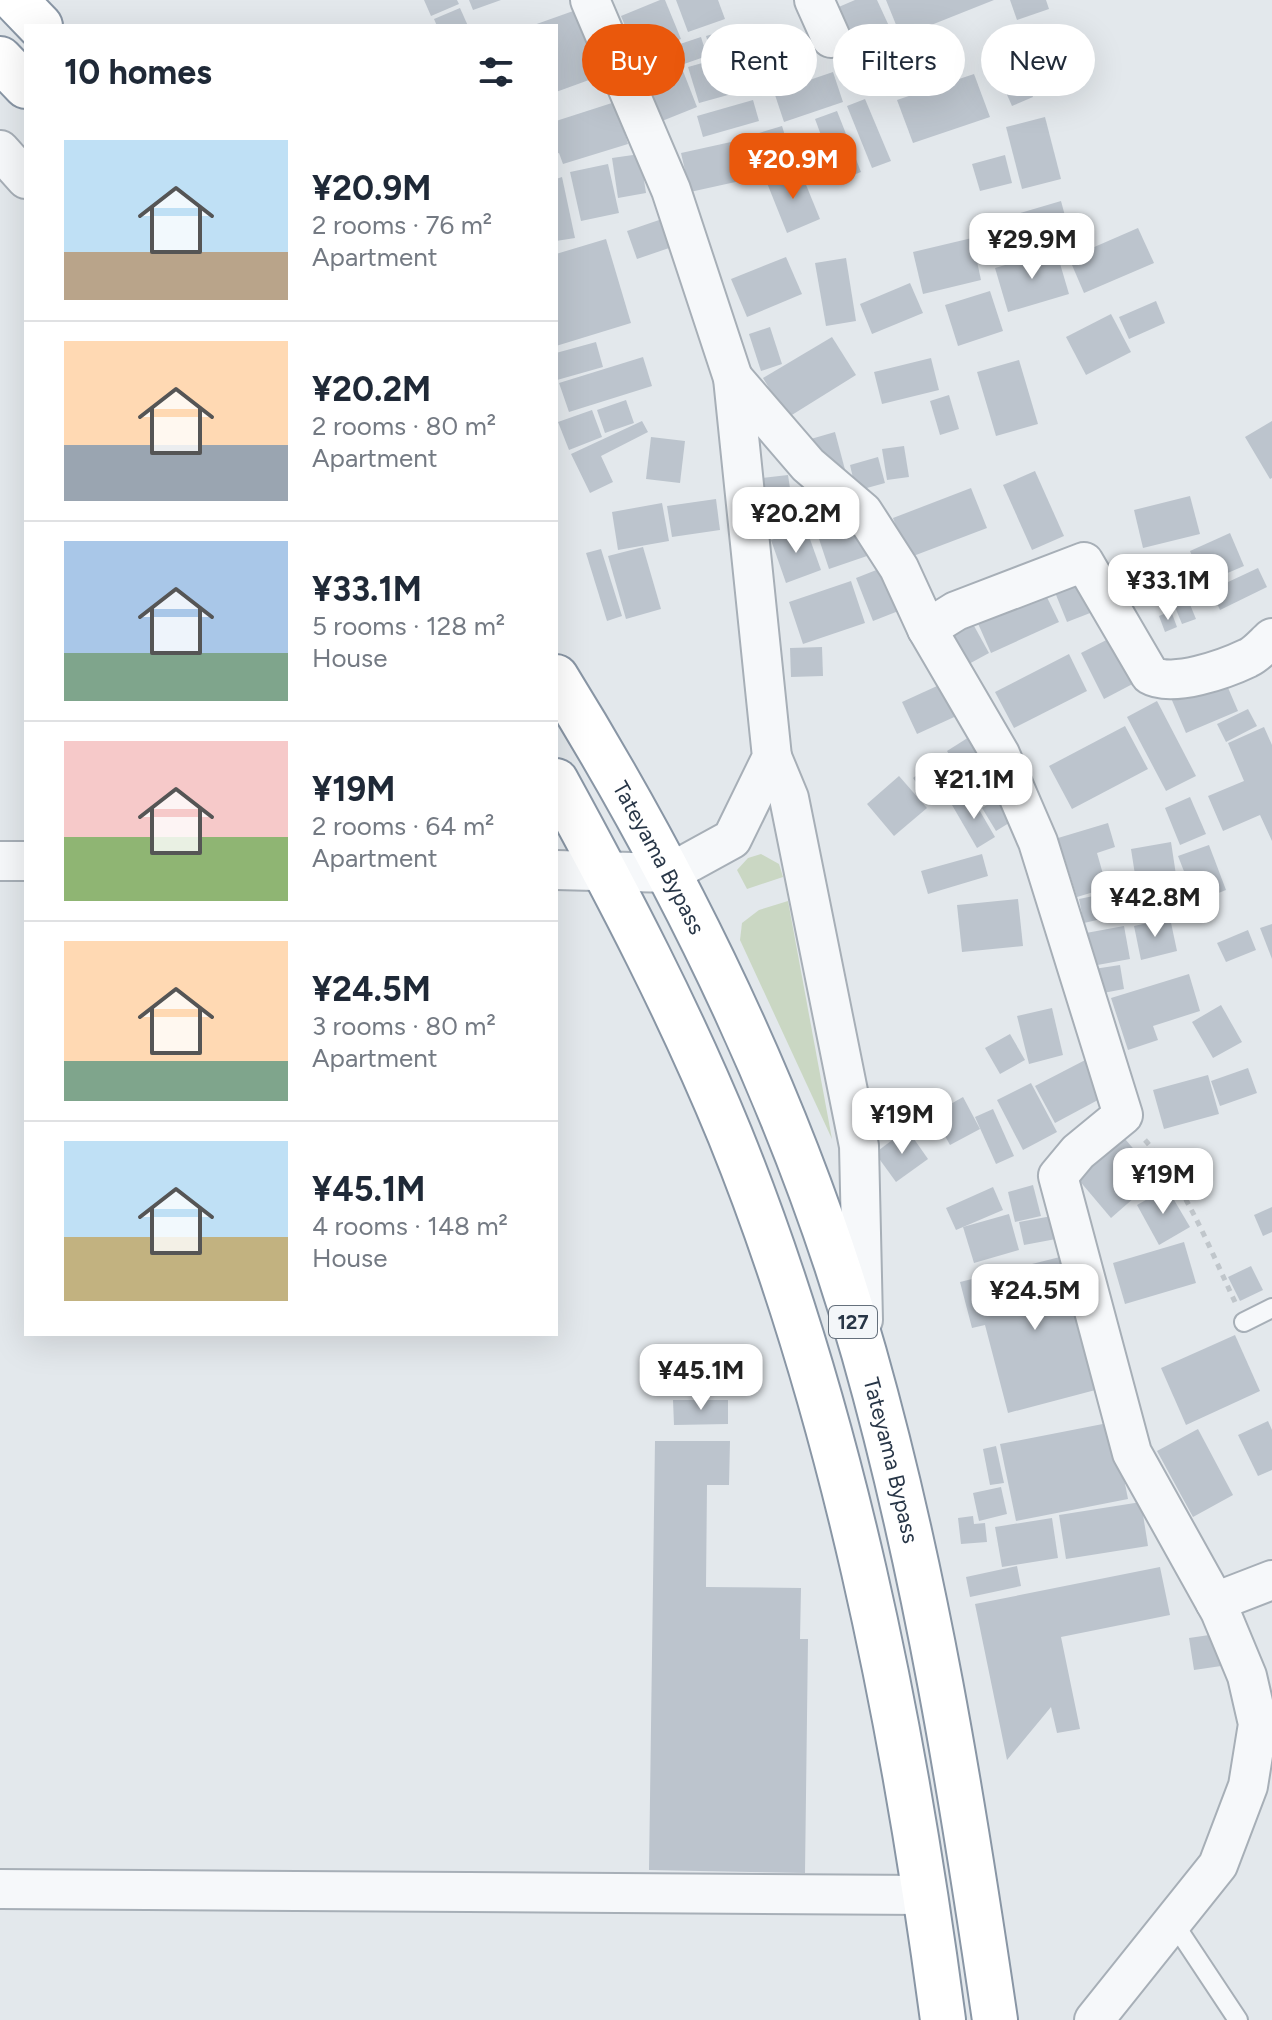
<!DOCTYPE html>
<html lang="en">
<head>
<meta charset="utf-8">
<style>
  :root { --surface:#fff; --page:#f2f2f3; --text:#1f2937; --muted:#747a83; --line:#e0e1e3; --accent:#ea580c }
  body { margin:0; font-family:Figtree,sans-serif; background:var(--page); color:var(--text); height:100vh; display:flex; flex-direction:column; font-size:30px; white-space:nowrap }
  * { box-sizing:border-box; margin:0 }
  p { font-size:26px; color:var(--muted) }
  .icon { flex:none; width:44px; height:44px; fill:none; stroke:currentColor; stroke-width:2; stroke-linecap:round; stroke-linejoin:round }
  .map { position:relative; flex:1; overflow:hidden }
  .panel { position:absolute; left:24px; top:24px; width:534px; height:1312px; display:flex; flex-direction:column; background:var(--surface); border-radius:0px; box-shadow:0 8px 32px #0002 }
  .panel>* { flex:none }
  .hud { position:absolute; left:582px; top:24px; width:570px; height:72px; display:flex; gap:16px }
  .price { position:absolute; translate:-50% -68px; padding:0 18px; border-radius:16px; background:#fff; color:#222; font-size:26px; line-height:52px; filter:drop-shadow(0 2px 4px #0008) }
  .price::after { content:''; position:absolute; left:50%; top:48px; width:24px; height:18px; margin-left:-12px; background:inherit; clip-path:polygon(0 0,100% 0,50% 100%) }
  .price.active { background:var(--accent); color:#fff }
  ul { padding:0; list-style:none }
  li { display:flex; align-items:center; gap:24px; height:200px; padding:0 40px }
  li+li { border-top:2px solid var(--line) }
  li span { display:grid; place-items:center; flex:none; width:224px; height:160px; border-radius:0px; color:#555 }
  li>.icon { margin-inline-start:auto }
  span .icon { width:96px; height:96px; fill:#fffc; stroke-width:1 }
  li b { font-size:34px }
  h2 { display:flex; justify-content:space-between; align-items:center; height:96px; padding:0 40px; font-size:34px }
  .pill { padding:0 28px; border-radius:36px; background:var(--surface); box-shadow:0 8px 32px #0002; font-size:28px; line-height:72px }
  .pill.active { background:var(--accent); color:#fff }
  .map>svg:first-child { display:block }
  .green { fill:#cad7c3 }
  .building { fill:#bcc4cd }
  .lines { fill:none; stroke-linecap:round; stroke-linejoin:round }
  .lane-casing { stroke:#a7afb7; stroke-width:22 }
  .street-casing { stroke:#a7afb7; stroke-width:42 }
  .highway-casing { stroke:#8996a5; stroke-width:48 }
  .path { stroke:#c0c6cb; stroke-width:5; stroke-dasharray:6 6; stroke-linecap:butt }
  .lane { stroke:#f6f8fa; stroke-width:18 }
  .street { stroke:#f6f8fa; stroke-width:38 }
  .highway { stroke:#fff; stroke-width:44 }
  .labels { text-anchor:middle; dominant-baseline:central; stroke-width:6; stroke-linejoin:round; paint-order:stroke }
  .shield { fill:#f3f6f9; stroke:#65707c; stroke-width:2 }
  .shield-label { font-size:20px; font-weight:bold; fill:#283647 }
  .street-label { font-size:22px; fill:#283647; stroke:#f3f6f9 }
</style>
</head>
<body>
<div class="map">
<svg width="1272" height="2020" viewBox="0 0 1272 2020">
  <rect width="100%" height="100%" fill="#e3e8ec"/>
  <!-- green -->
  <g class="green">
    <path d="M761 854 779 864 783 877 747 889 737 870 748 858Z"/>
    <path d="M788 901 832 1139 740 940 742 923 759 910Z"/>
  </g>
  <!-- building -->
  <g class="building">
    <path d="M424 0H457L459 4 431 16Z"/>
    <path d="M469 0H501L473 10Z"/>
    <path d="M660 0H665L681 39 638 57 621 16Z"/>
    <path d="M676 0H718L725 19 688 32Z"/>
    <path d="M855 0H877L889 26 850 44 834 9Z"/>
    <path d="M886 0H994L901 37Z"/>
    <path d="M1010 0H1046L1049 9 1017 20Z"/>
    <path d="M460 8 468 26H437L434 19Z"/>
    <path d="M576 10 600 76 556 92V26H531Z"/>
    <path d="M734 28 740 47 712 55 706 36Z"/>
    <path d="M701 37 707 56 684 64 677 45Z"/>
    <path d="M1061 37 1075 71 1031 89 1017 55Z"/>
    <path d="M760 47 771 83 699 103 688 67Z"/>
    <path d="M1013 53 1033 97 1012 106 993 63Z"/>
    <path d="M683 71 697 107 662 121 648 85Z"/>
    <path d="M833 72 843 102 784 122 774 92Z"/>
    <path d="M974 74 990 117 913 143 897 100Z"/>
    <path d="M865 99 891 161 872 168 847 106Z"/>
    <path d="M753 100 759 121 703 137 697 116Z"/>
    <path d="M615 102 628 144 563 164 559 153 556 154V121Z"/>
    <path d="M837 111 861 172 838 181 815 119Z"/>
    <path d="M1045 117 1061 179 1022 189 1006 127Z"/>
    <path d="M782 126 794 165 744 180 733 141Z"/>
    <path d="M731 142 740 181 690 192 681 153Z"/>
    <path d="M640 154 646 193 618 198 612 158Z"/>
    <path d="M1005 155 1012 183 980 191 972 164Z"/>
    <path d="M608 164 619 213 581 221 570 172Z"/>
    <path d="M800 170 820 219 787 233 767 183Z"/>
    <path d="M562 177 575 238 556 241V179Z"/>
    <path d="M1061 201 1071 238 1011 255 1000 219Z"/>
    <path d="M662 219 672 247 637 259 627 231Z"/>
    <path d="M1138 228 1154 263 1084 293 1069 258Z"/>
    <path d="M972 238 981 280 923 294 913 252Z"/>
    <path d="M606 239 631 323 556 346V254Z"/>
    <path d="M1056 250 1069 294 1008 312 995 268Z"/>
    <path d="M786 257 802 294 747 317 731 279Z"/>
    <path d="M846 258 856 321 826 326 815 263Z"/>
    <path d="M910 283 923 313 872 334 860 304Z"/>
    <path d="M990 291 1003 331 958 346 945 305Z"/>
    <path d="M1156 301 1165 323 1129 339 1119 317Z"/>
    <path d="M1111 314 1131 352 1086 375 1066 337Z"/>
    <path d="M770 327 782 364 761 371 749 334Z"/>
    <path d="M832 337 856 375 787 418 763 378Z"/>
    <path d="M596 342 603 367 557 380 556 353Z"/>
    <path d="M643 357 652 386 569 412 559 383Z"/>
    <path d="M931 358 939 390 882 404 874 372Z"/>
    <path d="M1019 360 1038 424 996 436 977 372Z"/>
    <path d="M949 395 959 429 940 435 930 401Z"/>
    <path d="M626 400 634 423 605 433 597 410Z"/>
    <path d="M592 410 602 437 569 450 558 422Z"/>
    <path d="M642 421 648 432 601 456 613 482 590 493 571 454Z"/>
    <path d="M1272 421V478L1270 479 1245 437Z"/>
    <path d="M835 432 848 481 797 443Z"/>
    <path d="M651 437 685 441 680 483 646 479Z"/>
    <path d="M904 446 909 477 887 480 882 449Z"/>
    <path d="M878 457 885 483 856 491 850 465Z"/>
    <path d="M1035 471 1064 536 1032 550 1003 485Z"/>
    <path d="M788 475 794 515 768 518 762 478Z"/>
    <path d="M971 488 987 528 908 558 893 518Z"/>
    <path d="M1190 496 1200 534 1143 548 1134 510Z"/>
    <path d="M716 499 720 530 672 537 667 506Z"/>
    <path d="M662 503 669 541 618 550 612 512Z"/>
    <path d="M853 512 867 556 829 569 814 524Z"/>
    <path d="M806 528 821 570 786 583 771 540Z"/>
    <path d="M1230 533 1244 566 1204 583 1190 551Z"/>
    <path d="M643 547 661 609 626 619 608 556Z"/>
    <path d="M601 549 622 616 607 621 586 553Z"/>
    <path d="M884 567 901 610 873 621 856 578Z"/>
    <path d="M1258 568 1267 587 1220 610 1211 590Z"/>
    <path d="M1089 575 1103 608 1067 622 1054 590Z"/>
    <path d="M851 581 865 623 803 644 789 602Z"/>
    <path d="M1043 589 1059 622 991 653 976 619Z"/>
    <path d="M1189 602 1196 619 1182 624 1175 607Z"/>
    <path d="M1171 611 1177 627 1165 632 1159 616Z"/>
    <path d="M973 624 989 653 967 665 951 635Z"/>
    <path d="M1122 632 1144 678 1104 699 1081 653Z"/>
    <path d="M822 647 823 676 791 677 790 648Z"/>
    <path d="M1069 654 1087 691 1014 728 995 692Z"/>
    <path d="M1220 669 1238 711 1186 733 1168 691Z"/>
    <path d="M948 681 963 713 917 734 902 702Z"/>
    <path d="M1157 701 1196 776 1166 791 1127 717Z"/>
    <path d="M1248 709 1257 726 1226 742 1217 724Z"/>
    <path d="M1125 726 1148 769 1072 809 1049 766Z"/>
    <path d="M1264 727 1272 745V841L1260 815 1223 831 1208 796 1244 781 1228 743Z"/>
    <path d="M977 732 1005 777 975 796 947 751Z"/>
    <path d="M941 757 960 784 932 804 913 778Z"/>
    <path d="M899 776 927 808 894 836 867 804Z"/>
    <path d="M970 794 995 837 977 848 952 805Z"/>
    <path d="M1005 794 1019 817 996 831 982 808Z"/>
    <path d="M1190 797 1206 834 1180 845 1165 808Z"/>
    <path d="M1108 823 1115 847 1097 853 1107 888 1077 897 1058 838Z"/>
    <path d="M1171 842 1180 901 1140 907 1131 849Z"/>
    <path d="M1209 845 1226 890 1196 902 1178 856Z"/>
    <path d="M982 854 988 876 928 894 921 871Z"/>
    <path d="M1113 892 1118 915 1084 923 1079 899Z"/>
    <path d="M1018 899 1023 946 962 952 957 905Z"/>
    <path d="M1170 918 1177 951 1141 960 1134 926Z"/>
    <path d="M1272 924V959L1260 928Z"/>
    <path d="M1124 926 1130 959 1092 966 1086 933Z"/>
    <path d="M1248 930 1256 950 1226 962 1217 943Z"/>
    <path d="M1120 965 1124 989 1098 994 1094 969Z"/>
    <path d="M1189 974 1200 1011 1153 1026 1158 1040 1128 1050 1111 998Z"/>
    <path d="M1221 1005 1242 1042 1213 1058 1192 1022Z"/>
    <path d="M1052 1008 1063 1055 1029 1064 1017 1016Z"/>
    <path d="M1010 1034 1025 1060 1000 1074 985 1048Z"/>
    <path d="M1091 1057 1111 1093 1055 1123 1035 1086Z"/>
    <path d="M1248 1068 1257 1093 1220 1106 1211 1081Z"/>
    <path d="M1208 1075 1219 1114 1164 1129 1153 1090Z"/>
    <path d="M1031 1083 1057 1132 1023 1150 997 1100Z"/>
    <path d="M963 1097 980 1129 950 1145 933 1114Z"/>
    <path d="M993 1109 1014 1156 996 1164 975 1117Z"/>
    <path d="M907 1129 928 1159 896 1182 875 1153Z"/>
    <path d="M1125 1139 1158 1177 1111 1218 1078 1179Z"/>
    <path d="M1033 1185 1041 1216 1015 1222 1008 1192Z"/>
    <path d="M993 1187 1003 1210 956 1230 946 1208Z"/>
    <path d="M1167 1188 1190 1227 1159 1245 1137 1205Z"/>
    <path d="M1272 1207V1232L1263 1236 1254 1215Z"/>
    <path d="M1009 1214 1019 1250 974 1263 963 1227Z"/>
    <path d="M1052 1216 1056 1239 1024 1245 1019 1222Z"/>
    <path d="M1184 1242 1196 1283 1125 1304 1113 1263Z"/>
    <path d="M1068 1255 1103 1388 1008 1413 985 1325 972 1328 960 1282Z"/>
    <path d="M1251 1266 1263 1290 1240 1301 1228 1277Z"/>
    <path d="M1235 1335 1260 1391 1186 1425 1161 1368Z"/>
    <path d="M673 1400H728V1424L674 1425Z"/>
    <path d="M1268 1421 1272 1430V1470L1258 1476 1238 1435Z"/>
    <path d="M1113 1422 1128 1499 1016 1521 1000 1444Z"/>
    <path d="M1198 1429 1233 1495 1193 1517 1157 1451Z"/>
    <path d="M655 1441H730L729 1485H707L706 1587 801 1588 800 1639H808L805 1873 649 1870Z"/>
    <path d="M996 1446 1004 1483 990 1485 983 1449Z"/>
    <path d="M1001 1487 1007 1514 979 1521 973 1493Z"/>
    <path d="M1141 1502 1148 1546 1066 1559 1059 1515Z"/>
    <path d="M973 1516 974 1524 985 1523 987 1542 961 1544 958 1518Z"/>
    <path d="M1052 1518 1058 1558 1002 1567 995 1527Z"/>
    <path d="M1017 1566 1021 1586 970 1597 966 1577Z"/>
    <path d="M1160 1567 1170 1615 1061 1637 1080 1729 1057 1733 1051 1707 1007 1760 975 1604Z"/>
    <path d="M1223 1633 1228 1665 1194 1670 1189 1638Z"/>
  </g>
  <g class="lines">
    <!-- lane casing -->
    <g class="lane-casing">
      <g id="lane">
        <path d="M1244 1322 1272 1308"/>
        <path d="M1173 1922 1238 2020"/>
      </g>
    </g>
    <!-- street casing -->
    <g class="street-casing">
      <g id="street">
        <path d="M814 0 831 38"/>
        <path d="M0 150 26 179"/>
        <path d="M733 378 808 465 863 512 899 568 927 629 1000 754 1038 842 1123 1115 1078 1152 1058 1176 1132 1453 1220 1611 1247 1676 1258 1724 1248 1786 1218 1865 1094 2020"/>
        <path d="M927 629 956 611 1084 562 1150 675C1172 688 1225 669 1248 658 1257 654 1265 644 1272 638"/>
        <path d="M772 757 789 798 859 1146 863 1320"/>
        <path d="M0 861H26"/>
        <path d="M556 870 670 873 732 839 772 757 733 378 671 190 590 0"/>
        <path d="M1215 1602 1272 1580"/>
        <path d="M0 1889 926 1895"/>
      </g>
    </g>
    <!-- highway casing -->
    <g class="highway-casing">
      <g id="highway">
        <path d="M15 0 40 26"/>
        <path d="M0 59 26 86"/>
        <path id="s1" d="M556 677C686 887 796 1114 864 1353 926 1572 962 1795 995 2020"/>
        <path d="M556 781C619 896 680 1013 730 1135 842 1412 904 1725 943 2020"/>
      </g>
    </g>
    <!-- path -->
    <path class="path" d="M1145 1140C1186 1187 1209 1247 1235 1302"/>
    <!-- lane -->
    <use href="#lane" class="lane"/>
    <!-- street -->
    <use href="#street" class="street"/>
    <!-- highway -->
    <use href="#highway" class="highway"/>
  </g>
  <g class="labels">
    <!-- shield labels -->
    <rect class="shield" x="829" y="1306" width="48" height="32" rx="6"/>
    <g class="shield-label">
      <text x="853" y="1322">127</text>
    </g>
    <!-- street labels -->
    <g class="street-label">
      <text stroke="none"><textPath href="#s1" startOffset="208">Tateyama Bypass</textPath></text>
      <text stroke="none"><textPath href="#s1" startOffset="856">Tateyama Bypass</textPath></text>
    </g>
  </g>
</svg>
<b class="price active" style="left:793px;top:201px">¥20.9M</b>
<b class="price" style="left:1032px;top:281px">¥29.9M</b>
<b class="price" style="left:796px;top:555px">¥20.2M</b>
<b class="price" style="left:1168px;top:622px">¥33.1M</b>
<b class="price" style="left:974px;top:821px">¥21.1M</b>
<b class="price" style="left:1155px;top:939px">¥42.8M</b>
<b class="price" style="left:902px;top:1156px">¥19M</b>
<b class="price" style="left:1163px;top:1216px">¥19M</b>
<b class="price" style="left:1035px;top:1332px">¥24.5M</b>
<b class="price" style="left:701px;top:1412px">¥45.1M</b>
<div class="hud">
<a class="pill active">Buy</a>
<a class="pill">Rent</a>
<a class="pill">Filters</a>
<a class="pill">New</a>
</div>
<section class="panel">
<h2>10 homes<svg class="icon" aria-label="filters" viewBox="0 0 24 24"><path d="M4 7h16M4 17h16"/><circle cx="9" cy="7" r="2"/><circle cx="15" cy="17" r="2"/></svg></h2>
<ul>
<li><span style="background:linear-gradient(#bfe0f5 70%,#b9a48a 0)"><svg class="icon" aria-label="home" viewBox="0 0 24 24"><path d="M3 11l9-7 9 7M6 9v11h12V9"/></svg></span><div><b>¥20.9M</b><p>2 rooms · 76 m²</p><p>Apartment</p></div></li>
<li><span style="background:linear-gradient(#ffd9b3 65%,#9aa5b1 0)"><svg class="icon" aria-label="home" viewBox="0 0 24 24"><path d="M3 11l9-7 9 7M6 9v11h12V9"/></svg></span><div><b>¥20.2M</b><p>2 rooms · 80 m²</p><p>Apartment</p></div></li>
<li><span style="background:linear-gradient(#a9c7e8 70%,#7fa58c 0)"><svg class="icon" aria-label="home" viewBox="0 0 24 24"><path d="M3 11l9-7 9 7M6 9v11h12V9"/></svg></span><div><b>¥33.1M</b><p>5 rooms · 128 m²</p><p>House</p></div></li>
<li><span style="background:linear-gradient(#f6c9c9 60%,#8fb573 0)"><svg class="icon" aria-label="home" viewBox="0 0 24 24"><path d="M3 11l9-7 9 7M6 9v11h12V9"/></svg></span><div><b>¥19M</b><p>2 rooms · 64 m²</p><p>Apartment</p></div></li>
<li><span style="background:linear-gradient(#ffd9b3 75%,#7fa58c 0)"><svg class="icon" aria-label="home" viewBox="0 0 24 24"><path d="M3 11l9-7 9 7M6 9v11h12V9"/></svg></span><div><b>¥24.5M</b><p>3 rooms · 80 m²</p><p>Apartment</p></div></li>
<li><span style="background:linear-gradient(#bfe0f5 60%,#c2b280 0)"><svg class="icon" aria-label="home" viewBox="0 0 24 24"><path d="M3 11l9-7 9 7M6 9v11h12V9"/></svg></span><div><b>¥45.1M</b><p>4 rooms · 148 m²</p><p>House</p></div></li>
</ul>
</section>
</div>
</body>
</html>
